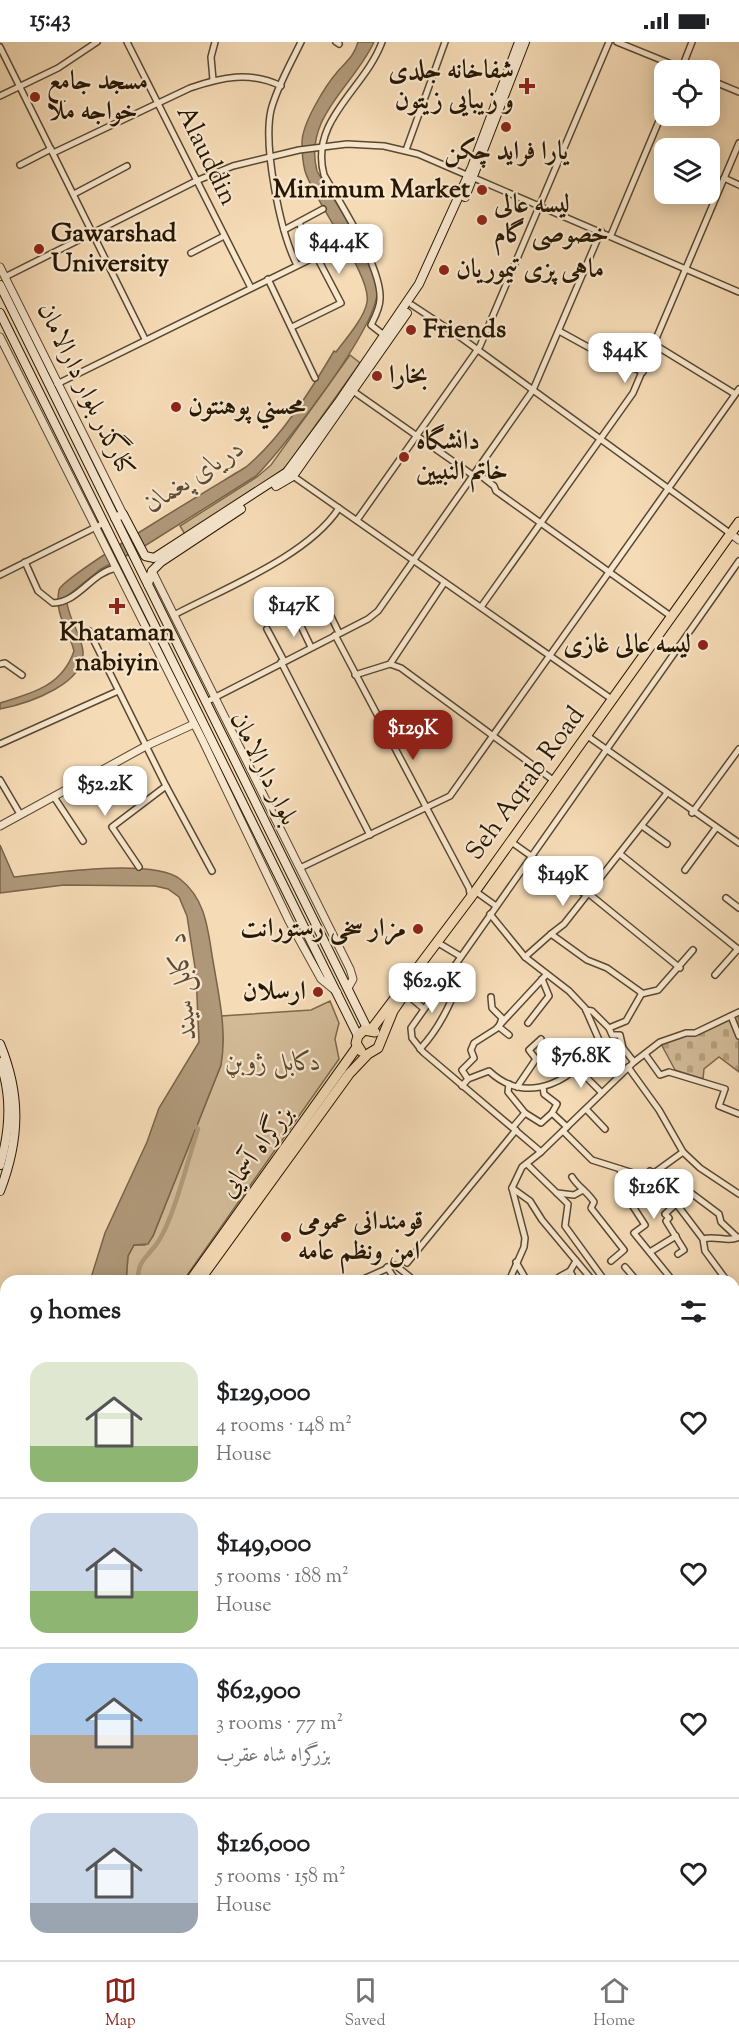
<!DOCTYPE html>
<html lang="en">
<head>
<meta charset="utf-8">
<style>
  :root { --surface:#fff; --page:#f6f6f6; --text:#202124; --muted:#757577; --line:#e0e0e0; --accent:#8f2418 }
  body { margin:0; font-family:"Sorts Mill Goudy",Amiri,serif; background:var(--page); color:var(--text); height:100vh; display:flex; flex-direction:column; font-size:22px; white-space:nowrap }
  * { box-sizing:border-box; margin:0 }
  p { font-size:20px; color:var(--muted) }
  .icon { flex:none; width:33px; height:33px; fill:none; stroke:currentColor; stroke-width:2; stroke-linecap:round; stroke-linejoin:round }
  .map { position:relative; flex:1; overflow:hidden }
  .details { position:absolute; left:0px; top:1233px; width:740px; height:686px; display:flex; flex-direction:column; background:var(--surface); border-radius:18px 18px 0 0; box-shadow:0 3px 15px #0003 }
  .details>* { flex:none }
  .controls { position:absolute; left:654px; top:18px; display:grid; gap:12px }
  .controls a { display:grid; place-items:center; width:66px; height:66px; border-radius:12px; background:var(--surface); box-shadow:0 3px 15px #0003; font-size:30px }
  .price { position:absolute; translate:-50% -51px; padding:0 14px; border-radius:12px; background:#fff; color:#222; font-size:20px; line-height:39px; filter:drop-shadow(0 2px 3px #0008) }
  .price::after { content:''; position:absolute; left:50%; top:36px; width:18px; height:14px; margin-left:-9px; background:inherit; clip-path:polygon(0 0,100% 0,50% 100%) }
  .price.current { background:var(--accent); color:#fff }
  ul { padding:0; list-style:none }
  li { display:flex; align-items:center; gap:18px; height:150px; padding:0 30px }
  li+li { border-top:2px solid var(--line) }
  li span { display:grid; place-items:center; flex:none; width:168px; height:120px; border-radius:18px; color:#555 }
  li>.icon { margin-inline-start:auto }
  span .icon { width:72px; height:72px; fill:#fffc; stroke-width:1 }
  li b { font-size:26px }
  h2 { display:flex; justify-content:space-between; align-items:center; height:72px; padding:0 30px; font-size:26px }
  .status { display:flex; justify-content:space-between; align-items:center; height:42px; padding:0 30px; background:var(--surface); direction:ltr }
  .status svg { height:16px; fill:currentColor }
  .tabs { display:flex; justify-content:space-around; align-items:center; height:84px; border-top:2px solid var(--line); background:var(--surface); font-size:16px; color:var(--muted) }
  .tabs a { display:grid; justify-items:center; gap:3px }
  .tabs .current { color:var(--accent) }
  .map>svg:first-child { display:block }
  .cemetery { fill:url(#cemetery-stones); stroke:#7c684c; stroke-width:1.5 }
  .park { fill:#d2ba97; stroke:#7c684c; stroke-width:1.5 }
  .water { fill:#af9879; stroke:#796449; stroke-width:1.5 }
  .lines { fill:none; stroke-linecap:round; stroke-linejoin:round }
  .canal { stroke:#af9879; stroke-width:4.5 }
  .minor-casing { stroke:#5a482f; stroke-width:8 }
  .tertiary-casing { stroke:#5a482f; stroke-width:9 }
  .secondary-casing { stroke:#271702; stroke-width:10 }
  .trunk-casing { stroke:#271702; stroke-width:11 }
  .minor { stroke:#f8e8d0; stroke-width:5 }
  .tertiary { stroke:#f8e8d0; stroke-width:7 }
  .secondary { stroke:#f8e8d0; stroke-width:8 }
  .trunk { stroke:#f5dbb6; stroke-width:9 }
  .poi-dot { fill:#8f2418; stroke:#f8e8d0; stroke-width:2 }
  .labels { text-anchor:middle; dominant-baseline:central; stroke-width:4.5; stroke-linejoin:round; paint-order:stroke }
  .poi-label { font-size:26px; font-weight:bold; fill:#271702; stroke:#f8e8d0; text-anchor:start }
  .street-label { font-size:26px; fill:#271702; stroke:#f8e8d0 }
  .park-label { font-size:26px; font-style:italic; fill:#5a482f; stroke:#f8e8d0 }
  .water-label { font-size:27px; font-style:italic; fill:#5d4b32; stroke:#f8e8d0 }
</style>
</head>
<body>
<div class="status"><b>15:43</b><svg viewBox="0 0 49 12"><path d="M0 12V9h3v3zM5 12V6h3v6zM10 12V3h3v9zM15 12V0h3v12zM26 1h20v11H26zM47 4h2v5h-2z"/></svg></div>
<div class="map">
<svg width="739" height="1918" viewBox="0 0 739 1918">
  <defs>
    <pattern id="cemetery-stones" width="16" height="16" patternUnits="userSpaceOnUse" patternTransform="scale(1.5)"><rect width="16" height="16" fill="#d2ba97"/><path d="M2 7V4a2 2 0 0 1 4 0v3zM10 15v-3a2 2 0 0 1 4 0v3z" fill="#b49f80"/></pattern>
  </defs>
  <rect width="100%" height="100%" fill="#f5dbb6"/>
  <filter id="stains"><feTurbulence type="fractalNoise" baseFrequency=".00333" numOctaves="4"/><feColorMatrix values="0 0 0 0 .2 0 0 0 0 .09 0 0 0 0 .02 0 0 0 .5 -.17"/></filter>
  <radialGradient id="worn" r=".72"><stop offset=".6" stop-color="#630" stop-opacity="0"/><stop offset="1" stop-color="#630" stop-opacity=".3"/></radialGradient>
  <!-- cemetery -->
  <path class="cemetery" d="M739 970V1030L719 1015 704 1027 703 1037 675 1028 660 1000 692 992Z"/>
  <!-- park -->
  <g class="park">
    <path d="M350 313 360 321 288 422 278 433 186 494 180 484 257 435 271 423Z"/>
    <path d="M330 959 339 981 335 997 339 1017 183 1239H126L128 1214 134 1203H145L153 1194 221 1023 223 998 221 974 311 968Z"/>
  </g>
  <!-- water -->
  <g class="water">
    <path d="M358 0H374C354 44 303 75 317 129 335 161 372 212 377 247 381 282 283 407 256 434L143 505 101 527 66 555C68 576 77 585 82 604 92 641 26 662 0 667V661C33 651 62 644 74 609 69 588 54 573 59 548 62 534 222 440 246 425 281 396 311 348 334 309L336 310C345 298 365 275 367 260 372 233 314 160 305 129 303 121 302 110 302 102 301 83 325 44 338 29 347 19 354 14 358 0Z"/>
    <path d="M0 803 14 835C50 831 152 816 180 837 207 858 208 890 213 919 219 954 227 989 221 1023L153 1194 148 1202 134 1203 128 1214 126 1239H90L105 1191 147 1100 159 1066 199 1000 196 932 187 874 179 855 168 847 155 844 64 843 0 851Z"/>
  </g>
  <g class="lines">
    <!-- canal -->
    <g class="canal">
      <path d="M138 1239C137 1218 148 1215 158 1200 174 1176 188 1117 198 1087L193 1081"/>
      <path d="M178 1912 179 1918"/>
    </g>
    <!-- minor casing -->
    <g class="minor-casing">
      <g id="minor">
        <path d="M127 0 251 246"/>
        <path d="M336 0 339 2"/>
        <path d="M382 0C365 47 309 78 324 133 340 161 382 226 380 257 380 266 375 275 371 283L385 294"/>
        <path d="M617 0 686 28"/>
        <path d="M0 5 145 297"/>
        <path d="M681 28 692 0"/>
        <path d="M213 38 211 15 215 0"/>
        <path d="M710 38 739 50"/>
        <path d="M0 54 58 26 97 0"/>
        <path d="M406 108 445 0"/>
        <path d="M53 111 190 46C222 35 250 29 281 44"/>
        <path d="M20 123 51 107"/>
        <path d="M474 136 739 250"/>
        <path d="M724 136 739 143"/>
        <path d="M74 152 127 124"/>
        <path d="M284 188 323 167"/>
        <path d="M611 193 664 67"/>
        <path d="M191 211 224 194"/>
        <path d="M297 223C280 190 263 104 271 68 277 45 291 21 301 0"/>
        <path d="M5 235 196 139 233 124 299 108 347 102 384 104 418 112 469 134"/>
        <path d="M268 237 315 336"/>
        <path d="M412 263 456 292 731 492"/>
        <path d="M292 285 341 261 299 181"/>
        <path d="M559 289 599 311 643 330"/>
        <path d="M655 303 735 352"/>
        <path d="M57 342 317 214"/>
        <path d="M353 349 474 434 480 433 494 444 496 449 672 575"/>
        <path d="M293 434 613 658"/>
        <path d="M357 478 480 304 609 0"/>
        <path d="M25 520 38 549 53 561C79 560 91 531 116 526"/>
        <path d="M0 533 104 481"/>
        <path d="M325 562 339 591"/>
        <path d="M481 565 633 351 739 101"/>
        <path d="M174 573C225 546 308 514 339 466"/>
        <path d="M297 576 311 605"/>
        <path d="M267 587 284 619"/>
        <path d="M89 589 166 744 212 829"/>
        <path d="M335 593 469 846 471 857"/>
        <path d="M281 620 370 793"/>
        <path d="M0 622 5 621 22 633"/>
        <path d="M390 622 401 626 553 738"/>
        <path d="M355 633 390 622 444 541"/>
        <path d="M206 660 368 577 378 569 533 348 601 189"/>
        <path d="M586 693 739 801"/>
        <path d="M0 702 118 649"/>
        <path d="M0 738 20 772"/>
        <path d="M54 755 83 799"/>
        <path d="M692 771 739 707"/>
        <path d="M642 784 667 802"/>
        <path d="M510 799 583 851H588L680 926"/>
        <path d="M620 812 739 908"/>
        <path d="M139 825 112 785 166 744"/>
        <path d="M300 826 450 754 739 347"/>
        <path d="M685 828 716 786"/>
        <path d="M475 849 496 864"/>
        <path d="M726 856 739 866"/>
        <path d="M551 892 564 882 667 751"/>
        <path d="M440 902 460 914"/>
        <path d="M525 915 551 892 587 918 607 926 642 951 626 979 609 986 592 969 586 968"/>
        <path d="M715 933 738 907"/>
        <path d="M405 951 423 966"/>
        <path d="M641 952 658 948 693 908"/>
        <path d="M491 955 492 966 502 976 499 985 509 993"/>
        <path d="M731 974 739 994"/>
        <path d="M528 981 549 954 542 937"/>
        <path d="M609 986 612 993H620L623 1006 634 1020"/>
        <path d="M420 1007C439 987 450 964 459 939L447 933"/>
        <path d="M645 1012 660 1033 669 1030 725 1047 719 1064 739 1072"/>
        <path d="M628 1025 659 1068 683 1110 700 1126 739 1152"/>
        <path d="M578 1027 601 1050"/>
        <path d="M468 1037 462 1028 474 1016 471 1008 474 1001 496 987 546 933"/>
        <path d="M509 1042 508 1050 525 1071 513 1085"/>
        <path d="M462 1044 468 1037 489 1029C528 1066 578 1037 599 998L585 966 569 949 525 915 490 872"/>
        <path d="M517 1045 536 1017 529 1008 541 997"/>
        <path d="M543 1045 544 1052 557 1062 552 1071 567 1085"/>
        <path d="M586 1067 605 1087"/>
        <path d="M525 1071 541 1081 552 1071"/>
        <path d="M563 1089 592 1118 646 1135 672 1156 703 1197 705 1209 727 1239"/>
        <path d="M541 1110 423 1010 412 996 411 986 739 519"/>
        <path d="M527 1122 568 1162 565 1184 605 1239"/>
        <path d="M620 1127 623 1140 635 1157 632 1163 645 1183 634 1191 673 1239"/>
        <path d="M572 1135C578 1145 587 1149 594 1160L591 1166 624 1208 611 1219"/>
        <path d="M646 1135 650 1129 654 1131 683 1110"/>
        <path d="M512 1146 530 1159 542 1178 593 1239"/>
        <path d="M660 1146 666 1138 674 1143 679 1142 719 1172 721 1180 737 1195"/>
        <path d="M557 1151 574 1153 583 1148"/>
        <path d="M677 1161 665 1172 669 1176 666 1179 684 1208 678 1212"/>
        <path d="M703 1197C716 1193 727 1201 739 1195"/>
        <path d="M650 1210 676 1194"/>
        <path d="M516 1220 527 1239"/>
        <path d="M407 1221 516 1088"/>
        <path d="M387 1225 396 1239"/>
        <path d="M625 1225 637 1239"/>
        <path d="M359 1239 395 1223 415 1239"/>
        <path d="M509 1239 524 1205 525 1196 512 1146 522 1125 541 1110 634 1020 660 1000 686 991H695L739 970"/>
        <path d="M558 1239 559 1235 570 1229"/>
        <path d="M575 1239 570 1229 576 1219"/>
        <path d="M734 1247 739 1253"/>
        <path d="M734 1344 739 1355"/>
        <path d="M0 1375 6 1380"/>
        <path d="M0 1441 6 1458"/>
        <path d="M734 1448H739"/>
        <path d="M0 1564 6 1529"/>
        <path d="M734 1612H739"/>
        <path d="M734 1911 739 1908"/>
        <path d="M211 1912 213 1918"/>
        <path d="M532 1912V1918"/>
        <path d="M327 1918 358 1915"/>
      </g>
    </g>
    <!-- tertiary casing -->
    <g class="tertiary-casing">
      <g id="tertiary">
        <path d="M0 225 123 472"/>
        <path d="M0 295 203 699 289 879 321 937 337 950"/>
        <path d="M731 492 739 498"/>
        <path d="M152 529 350 927 353 937 348 946"/>
        <path d="M0 784 146 704 194 682"/>
      </g>
    </g>
    <!-- secondary casing -->
    <g class="secondary-casing">
      <g id="secondary">
        <path d="M465 155 525 0"/>
        <path d="M0 243 368 988"/>
        <path d="M0 271 358 994"/>
        <path d="M276 444 293 434 407 271"/>
        <path d="M115 476 123 472 145 514 154 516 287 430 338 361 419 242 472 125 519 0"/>
        <path d="M148 542 152 529 161 520 241 467"/>
        <path d="M0 1002C21 1053 20 1097 0 1149"/>
        <path d="M0 1020C12 1053 10 1089 0 1123"/>
        <path d="M0 1293 6 1331"/>
        <path d="M0 1345 6 1375"/>
        <path d="M0 1882 6 1887"/>
        <path d="M60 1912 61 1918"/>
        <path d="M1 1918 6 1909"/>
      </g>
    </g>
    <!-- trunk casing -->
    <g class="trunk-casing">
      <g id="trunk">
        <path d="M371 988 474 851 739 480"/>
        <path d="M361 1009 356 1001 358 994 364 988 375 990"/>
        <path d="M190 1239 357 1005"/>
        <path d="M199 1239 349 1032 368 1012 378 1006 393 969 410 944"/>
        <path d="M186 1912 188 1918"/>
      </g>
    </g>
    <!-- minor -->
    <use href="#minor" class="minor"/>
    <!-- tertiary -->
    <use href="#tertiary" class="tertiary"/>
    <!-- secondary -->
    <use href="#secondary" class="secondary"/>
    <!-- trunk -->
    <use href="#trunk" class="trunk"/>
  </g>
  <!-- markers -->
  <g class="poi-dot">
    <path d="M524 35h6v6h6v6h-6v6h-6v-6h-6v-6h6z"/>
    <circle cx="35" cy="55" r="6"/>
    <circle cx="506" cy="85" r="6"/>
    <circle cx="482" cy="148" r="6"/>
    <circle cx="482" cy="178" r="6"/>
    <circle cx="39" cy="207" r="6"/>
    <circle cx="444" cy="228" r="6"/>
    <circle cx="411" cy="288" r="6"/>
    <circle cx="377" cy="334" r="6"/>
    <circle cx="176" cy="365" r="6"/>
    <circle cx="404" cy="415" r="6"/>
    <path d="M114 555h6v6h6v6h-6v6h-6v-6h-6v-6h6z"/>
    <circle cx="703" cy="603" r="6"/>
    <circle cx="418" cy="887" r="6"/>
    <circle cx="318" cy="950" r="6"/>
    <circle cx="286" cy="1195" r="6"/>
  </g>
  <g class="labels">
    <!-- poi labels -->
    <g class="poi-label">
      <text x="514" y="29" text-anchor="end">شفاخانه جلدی<tspan x="514" dy="30">و زیبایی زیتون</tspan></text>
      <text x="47" y="40">مسجد جامع<tspan x="47" dy="30">خواجه ملا</tspan></text>
      <text x="506" y="110" text-anchor="middle">یارا فراید چکن</text>
      <text x="470" y="148" text-anchor="end">Minimum Market</text>
      <text x="494" y="163">لیسه عالی<tspan x="494" dy="30">خصوصی گام</tspan></text>
      <text x="51" y="192">Gawarshad<tspan x="51" dy="30">University</tspan></text>
      <text x="456" y="228">ماهی پزی تیموریان</text>
      <text x="423" y="288">Friends</text>
      <text x="389" y="334">بخارا</text>
      <text x="188" y="365">محسني پوهنتون</text>
      <text x="416" y="400">دانشگاه<tspan x="416" dy="30">خاتم النبیین</tspan></text>
      <text x="117" y="591" text-anchor="middle">Khataman<tspan x="117" dy="30">nabiyin</tspan></text>
      <text x="691" y="603" text-anchor="end">لیسه عالی غازی</text>
      <text x="406" y="887" text-anchor="end">مزار سخی رستورانت</text>
      <text x="306" y="950" text-anchor="end">ارسلان</text>
      <text x="298" y="1180">قومندانی عمومی<tspan x="298" dy="30">امن ونظم عامه</tspan></text>
    </g>
    <!-- street labels -->
    <g class="street-label">
      <text transform="translate(206 114) rotate(64)">Alauddin</text>
      <text transform="translate(85 348) rotate(64)">کنارگذر بلوار دارالامان</text>
      <text transform="translate(263 727) rotate(64)">بلوار دارالامان</text>
      <text transform="translate(526 742) rotate(-54)">Seh Aqrab Road</text>
      <text transform="translate(257 1110) rotate(-54)">بزرگراه آسمایی</text>
    </g>
    <!-- park labels -->
    <g class="park-label">
      <text x="273" y="1021">دکابل ژوبڼ</text>
    </g>
    <!-- water labels -->
    <g class="water-label">
      <text transform="translate(195 435) rotate(-33)">دریای پغمان</text>
      <text transform="translate(184 944) rotate(-96)">د کابل سيند</text>
    </g>
  </g>
  <rect width="100%" height="100%" filter="url(#stains)"/>
  <rect width="100%" height="100%" fill="url(#worn)"/>
</svg>
<div class="controls">
<a><svg class="icon" aria-label="locate" viewBox="0 0 24 24"><circle cx="12" cy="12" r="6"/><path d="M12 2v4M12 18v4M2 12h4M18 12h4"/></svg></a>
<a><svg class="icon" aria-label="layers" viewBox="0 0 24 24"><path d="M12 4l9 5-9 5-9-5zM3 14l9 5 9-5"/></svg></a>
</div>
<b class="price" style="left:339px;top:233px">$44.4K</b>
<b class="price" style="left:625px;top:342px">$44K</b>
<b class="price" style="left:294px;top:596px">$147K</b>
<b class="price current" style="left:413px;top:719px">$129K</b>
<b class="price" style="left:105px;top:775px">$52.2K</b>
<b class="price" style="left:563px;top:865px">$149K</b>
<b class="price" style="left:432px;top:972px">$62.9K</b>
<b class="price" style="left:581px;top:1047px">$76.8K</b>
<b class="price" style="left:654px;top:1178px">$126K</b>
<section class="details">
<h2>9 homes<svg class="icon" aria-label="filters" viewBox="0 0 24 24"><path d="M4 7h16M4 17h16"/><circle cx="9" cy="7" r="2"/><circle cx="15" cy="17" r="2"/></svg></h2>
<ul>
<li><span style="background:linear-gradient(#dfe7d0 70%,#8fb573 0)"><svg class="icon" aria-label="home" viewBox="0 0 24 24"><path d="M3 11l9-7 9 7M6 9v11h12V9"/></svg></span><div><b>$129,000</b><p>4 rooms · 148 m²</p><p>House</p></div><svg class="icon" aria-label="heart" viewBox="0 0 24 24"><path d="M12 20l-8-8c-3-5 5-10 8-4 3-6 11-1 8 4z"/></svg></li>
<li><span style="background:linear-gradient(#c9d6e8 65%,#8fb573 0)"><svg class="icon" aria-label="home" viewBox="0 0 24 24"><path d="M3 11l9-7 9 7M6 9v11h12V9"/></svg></span><div><b>$149,000</b><p>5 rooms · 188 m²</p><p>House</p></div><svg class="icon" aria-label="heart" viewBox="0 0 24 24"><path d="M12 20l-8-8c-3-5 5-10 8-4 3-6 11-1 8 4z"/></svg></li>
<li><span style="background:linear-gradient(#a9c7e8 60%,#b9a48a 0)"><svg class="icon" aria-label="home" viewBox="0 0 24 24"><path d="M3 11l9-7 9 7M6 9v11h12V9"/></svg></span><div><b>$62,900</b><p>3 rooms · 77 m²</p><p>بزرگراه شاه عقرب</p></div><svg class="icon" aria-label="heart" viewBox="0 0 24 24"><path d="M12 20l-8-8c-3-5 5-10 8-4 3-6 11-1 8 4z"/></svg></li>
<li><span style="background:linear-gradient(#c9d6e8 75%,#9aa5b1 0)"><svg class="icon" aria-label="home" viewBox="0 0 24 24"><path d="M3 11l9-7 9 7M6 9v11h12V9"/></svg></span><div><b>$126,000</b><p>5 rooms · 158 m²</p><p>House</p></div><svg class="icon" aria-label="heart" viewBox="0 0 24 24"><path d="M12 20l-8-8c-3-5 5-10 8-4 3-6 11-1 8 4z"/></svg></li>
</ul>
</section>
</div>
<nav class="tabs">
<a class="current"><svg class="icon" aria-label="map" viewBox="0 0 24 24"><path d="M3 6l6-2 6 2 6-2v14l-6 2-6-2-6 2zM9 4v14M15 6v14"/></svg>Map</a>
<a><svg class="icon" aria-label="saved" viewBox="0 0 24 24"><path d="M7 4h10v16l-5-4-5 4z"/></svg>Saved</a>
<a><svg class="icon" aria-label="home" viewBox="0 0 24 24"><path d="M3 11l9-7 9 7M6 9v11h12V9"/></svg>Home</a>
</nav>
</body>
</html>
